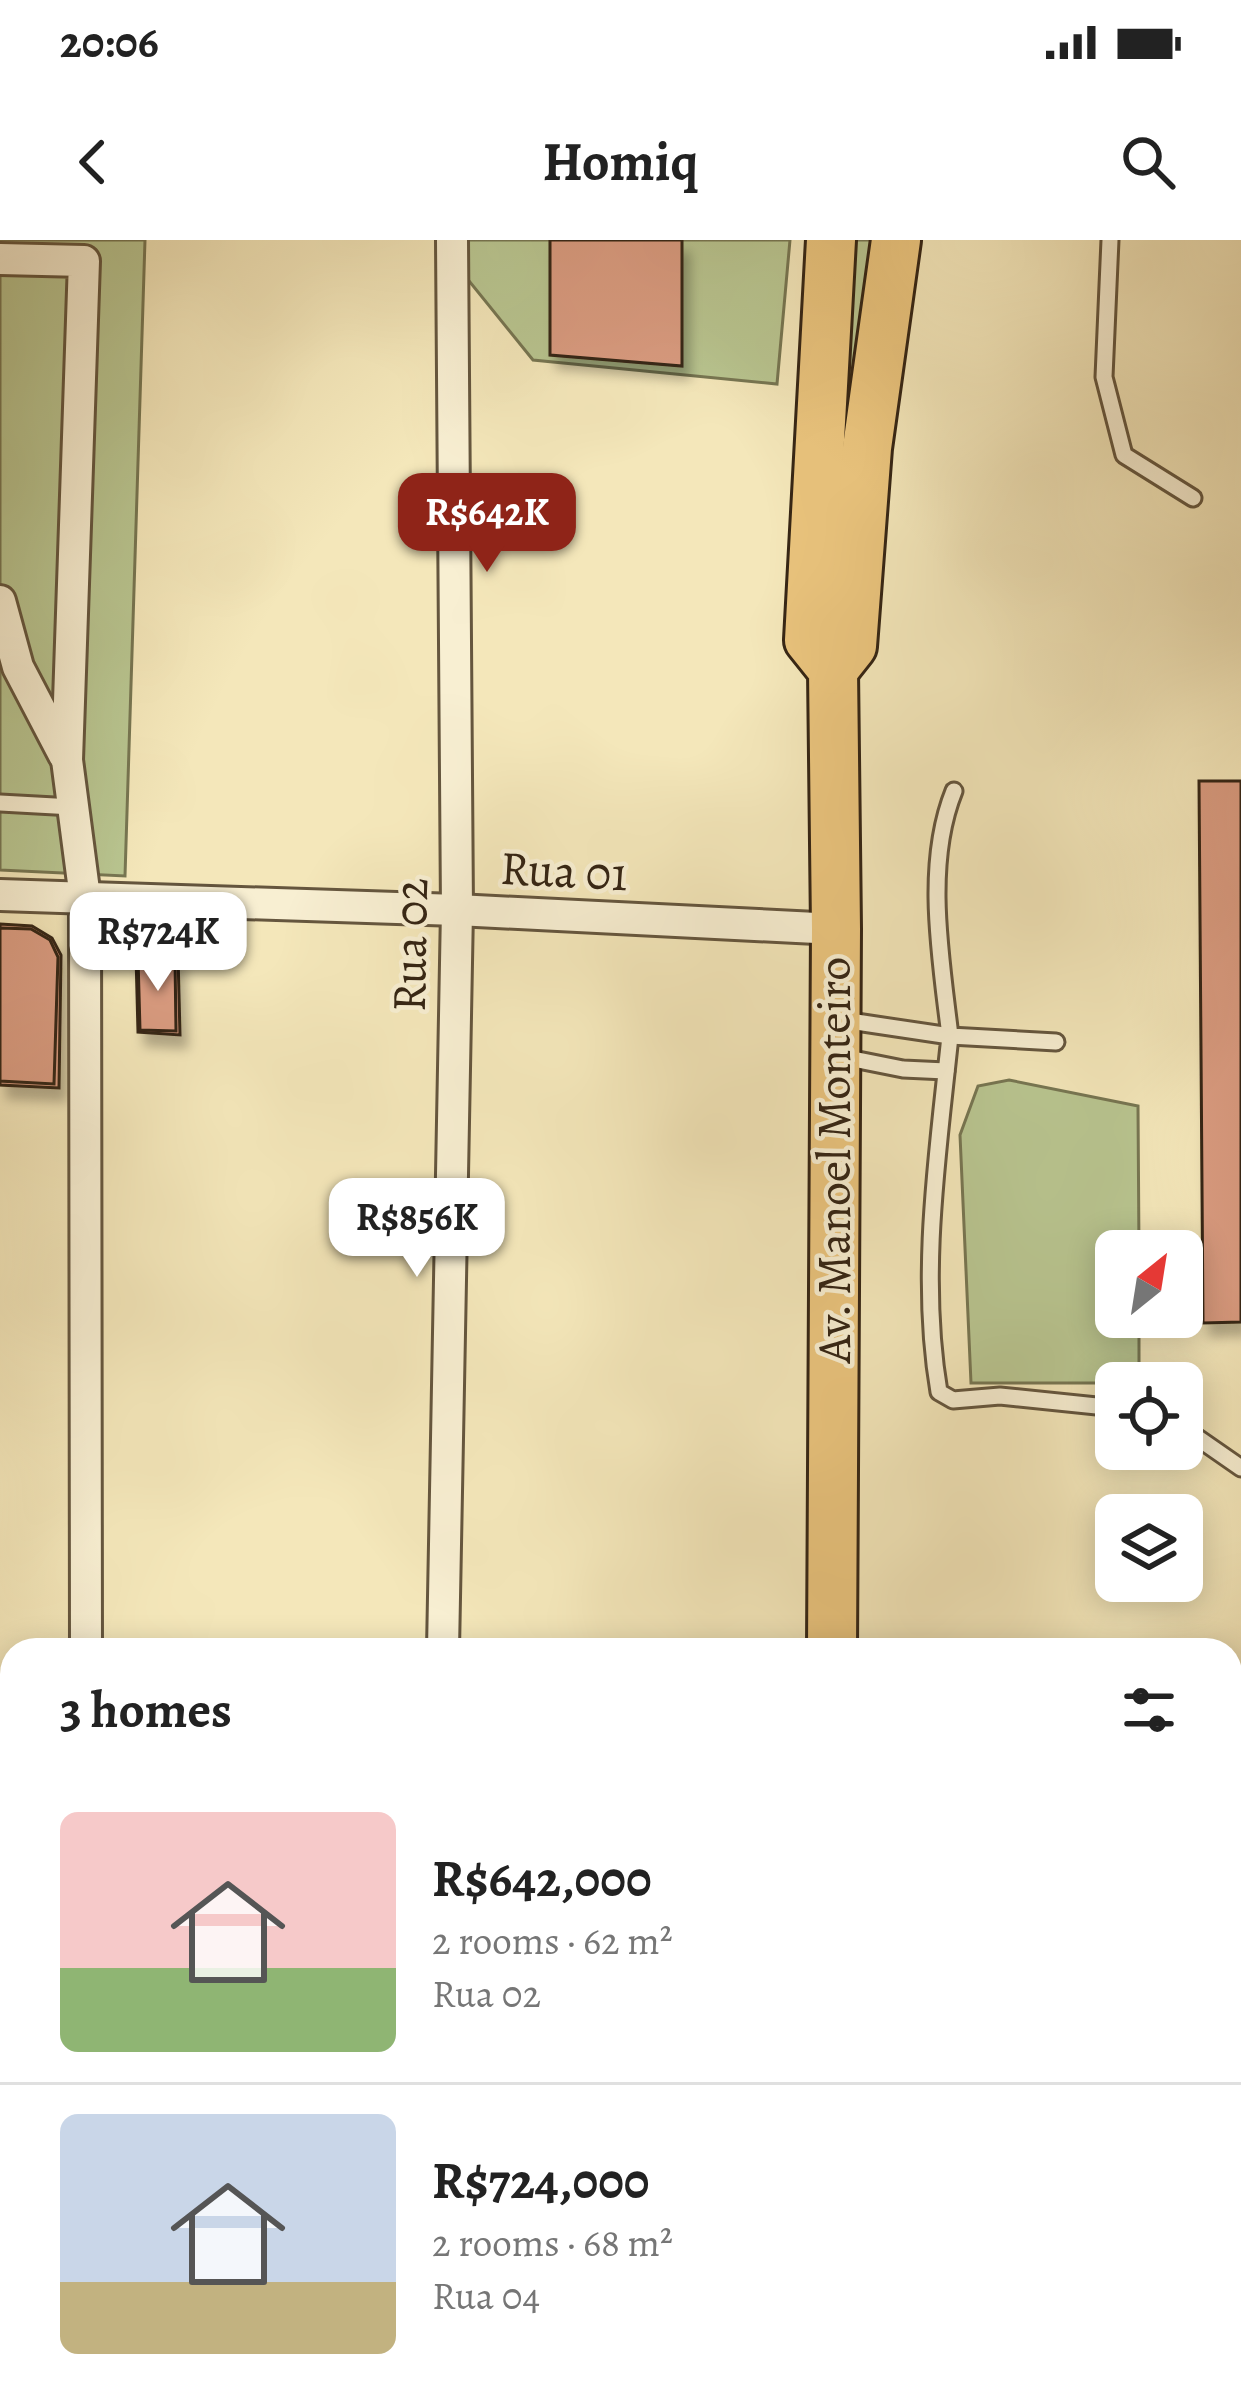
<!DOCTYPE html>
<html lang="en">
<head>
<meta charset="utf-8">
<style>
  :root { --surface:#fff; --page:#f6f6f6; --text:#222; --muted:#767676; --line:#e0e0e0; --accent:#8f2418 }
  body { margin:0; font-family:Alegreya,serif; background:var(--page); color:var(--text); height:100vh; display:flex; flex-direction:column; font-size:45px; white-space:nowrap }
  * { box-sizing:border-box; margin:0 }
  p { font-size:39px; color:var(--muted) }
  .icon { flex:none; width:66px; height:66px; fill:none; stroke:currentColor; stroke-width:2; stroke-linecap:round; stroke-linejoin:round }
  .map { position:relative; flex:1; overflow:hidden }
  .side { position:absolute; left:0px; top:1398px; width:1242px; height:768px; display:flex; flex-direction:column; background:var(--surface); border-radius:36px 36px 0 0; box-shadow:0 6px 30px #0003 }
  .side>* { flex:none }
  .needle { width:78px; rotate:30deg }
  .tools { position:absolute; left:1095px; top:990px; display:grid; gap:24px }
  .tools a { display:grid; place-items:center; width:108px; height:108px; border-radius:18px; background:var(--surface); box-shadow:0 6px 30px #0003; font-size:60px }
  .price { position:absolute; translate:-50% -102px; padding:0 27px; border-radius:24px; background:#fff; color:#222; font-size:39px; line-height:78px; filter:drop-shadow(0 3px 6px #0008) }
  .price::after { content:''; position:absolute; left:50%; top:72px; width:36px; height:27px; margin-left:-18px; background:inherit; clip-path:polygon(0 0,100% 0,50% 100%) }
  .price.current { background:var(--accent); color:#fff }
  ul { padding:0; list-style:none }
  li { display:flex; align-items:center; gap:36px; height:300px; padding:0 60px }
  li+li { border-top:3px solid var(--line) }
  li span { display:grid; place-items:center; flex:none; width:336px; height:240px; border-radius:18px; color:#555 }
  li>.icon { margin-inline-start:auto }
  span .icon { width:144px; height:144px; fill:#fffc; stroke-width:1 }
  li b { font-size:51px }
  h2 { display:flex; justify-content:space-between; align-items:center; height:144px; padding:0 60px; font-size:51px }
  .status { display:flex; justify-content:space-between; align-items:center; height:84px; padding:0 60px; background:var(--surface); direction:ltr }
  .status svg { height:33px; fill:currentColor }
  header { display:flex; justify-content:space-between; align-items:center; height:156px; padding:0 60px; background:var(--surface); font-size:54px; font-weight:600 }
  .map>svg:first-child { display:block }
  .green { fill:#b9c691; stroke:#777652; stroke-width:3 }
  .building { fill:#d99b80; stroke:#352514; stroke-width:3; filter:url(#shadow) }
  .lines { fill:none; stroke-linecap:round; stroke-linejoin:round }
  .lane-casing { stroke:#65563e; stroke-width:21 }
  .street-casing { stroke:#65563e; stroke-width:36 }
  .primary-casing { stroke:#352514; stroke-width:54 }
  .lane { stroke:#f8efd2; stroke-width:15 }
  .street { stroke:#f8efd2; stroke-width:30 }
  .primary { stroke:#eac47d; stroke-width:48 }
  .labels { text-anchor:middle; dominant-baseline:central; stroke-width:9; stroke-linejoin:round; paint-order:stroke }
  .street-label { font-size:48px; fill:#352514; stroke:#f8efd2 }
</style>
</head>
<body>
<div class="status"><b>20:06</b><svg viewBox="0 0 49 12"><path d="M0 12V9h3v3zM5 12V6h3v6zM10 12V3h3v9zM15 12V0h3v12zM26 1h20v11H26zM47 4h2v5h-2z"/></svg></div>
<header><svg class="icon" aria-label="back" viewBox="0 0 24 24"><path d="M15 5l-7 7 7 7"/></svg>Homiq<svg class="icon" aria-label="search" viewBox="0 0 24 24"><circle cx="10" cy="10" r="6"/><path d="M15 15l6 6"/></svg></header>
<div class="map">
<svg width="1241" height="2166" viewBox="0 0 1241 2166">
  <defs>
    <filter id="shadow"><feDropShadow dx="7" dy="13" stdDeviation="6" flood-color="#0004"/></filter>
  </defs>
  <rect width="100%" height="100%" fill="#f4e7ba"/>
  <filter id="stains"><feTurbulence type="fractalNoise" baseFrequency=".00167" numOctaves="4"/><feColorMatrix values="0 0 0 0 .2 0 0 0 0 .09 0 0 0 0 .02 0 0 0 .5 -.17"/></filter>
  <radialGradient id="worn" r=".72"><stop offset=".6" stop-color="#630" stop-opacity="0"/><stop offset="1" stop-color="#630" stop-opacity=".3"/></radialGradient>
  <!-- green -->
  <g class="green">
    <path d="M0 0H145L125 636 0 630Z"/>
    <path d="M436 0H790L777 144 533 120Z"/>
    <path d="M846 0H877L841 256Z"/>
    <path d="M1009 840 1138 866 1139 1011H1116V1077H1139V1143H971L960 895 978 846Z"/>
  </g>
  <!-- building -->
  <g class="building">
    <path d="M550 0H682V126L550 115Z"/>
    <path d="M1199 541H1241V1082L1203 1083Z"/>
    <path d="M0 684 32 686 52 698 61 715 59 848 0 845Z"/>
    <path d="M0 688 31 689 50 700 58 717 54 844 0 841Z"/>
    <path d="M136 715H178L180 795 138 792Z"/>
    <path d="M138 718 175 719 176 791 140 790Z"/>
  </g>
  <g class="lines">
    <!-- lane casing -->
    <g class="lane-casing">
      <g id="lane">
        <path d="M1110 0 1104 137 1124 215 1193 258"/>
        <path d="M954 551C924 625 941 719 950 796L1056 802"/>
        <path d="M0 563 73 567"/>
        <path d="M843 780 950 796C938 912 919 1035 939 1152L953 1160 1000 1156 1116 1168"/>
        <path d="M843 817 903 829 946 831"/>
        <path d="M1182 1187 1241 1228"/>
      </g>
    </g>
    <!-- street casing -->
    <g class="street-casing">
      <g id="street">
        <path d="M0 19 84 21 67 520 85 658 86 1410"/>
        <path d="M0 361 18 427 64 515"/>
        <path d="M0 655 457 670 836 689"/>
        <path d="M443 1410 457 670 452 0"/>
        <path d="M0 1722 12 1723"/>
        <path d="M78 2154V2166"/>
        <path d="M446 2154V2166"/>
      </g>
    </g>
    <!-- primary casing -->
    <g class="primary-casing">
      <g id="primary">
        <path d="M831 0 809 400 833 430 836 689 832 1410"/>
        <path d="M833 430 852 406 867 208 896 0"/>
        <path d="M843 2154 844 2166"/>
      </g>
    </g>
    <!-- lane -->
    <use href="#lane" class="lane"/>
    <!-- street -->
    <use href="#street" class="street"/>
    <!-- primary -->
    <use href="#primary" class="primary"/>
  </g>
  <g class="labels">
    <!-- street labels -->
    <g class="street-label">
      <text transform="translate(564 631) rotate(3)">Rua 01</text>
      <text transform="translate(410 705) rotate(-89)">Rua 02</text>
      <text transform="translate(834 920) rotate(-90)">Av. Manoel Monteiro</text>
    </g>
  </g>
  <rect width="100%" height="100%" filter="url(#stains)"/>
  <rect width="100%" height="100%" fill="url(#worn)"/>
</svg>
<div class="tools">
<a><svg class="needle" viewBox="-14 -14 28 28"><path d="M0-13l5 13h-10z" fill="#e53935"/><path d="M0 13l5-13h-10z" fill="#767676"/></svg></a>
<a><svg class="icon" aria-label="locate" viewBox="0 0 24 24"><circle cx="12" cy="12" r="6"/><path d="M12 2v4M12 18v4M2 12h4M18 12h4"/></svg></a>
<a><svg class="icon" aria-label="layers" viewBox="0 0 24 24"><path d="M12 4l9 5-9 5-9-5zM3 14l9 5 9-5"/></svg></a>
</div>
<b class="price current" style="left:487px;top:335px">R$642K</b>
<b class="price" style="left:158px;top:754px">R$724K</b>
<b class="price" style="left:417px;top:1040px">R$856K</b>
<section class="side">
<h2>3 homes<svg class="icon" aria-label="filters" viewBox="0 0 24 24"><path d="M4 7h16M4 17h16"/><circle cx="9" cy="7" r="2"/><circle cx="15" cy="17" r="2"/></svg></h2>
<ul>
<li><span style="background:linear-gradient(#f6c9c9 65%,#8fb573 0)"><svg class="icon" aria-label="home" viewBox="0 0 24 24"><path d="M3 11l9-7 9 7M6 9v11h12V9"/></svg></span><div><b>R$642,000</b><p>2 rooms · 62 m²</p><p>Rua 02</p></div></li>
<li><span style="background:linear-gradient(#c9d6e8 70%,#c2b280 0)"><svg class="icon" aria-label="home" viewBox="0 0 24 24"><path d="M3 11l9-7 9 7M6 9v11h12V9"/></svg></span><div><b>R$724,000</b><p>2 rooms · 68 m²</p><p>Rua 04</p></div></li>
</ul>
</section>
</div>
</body>
</html>
